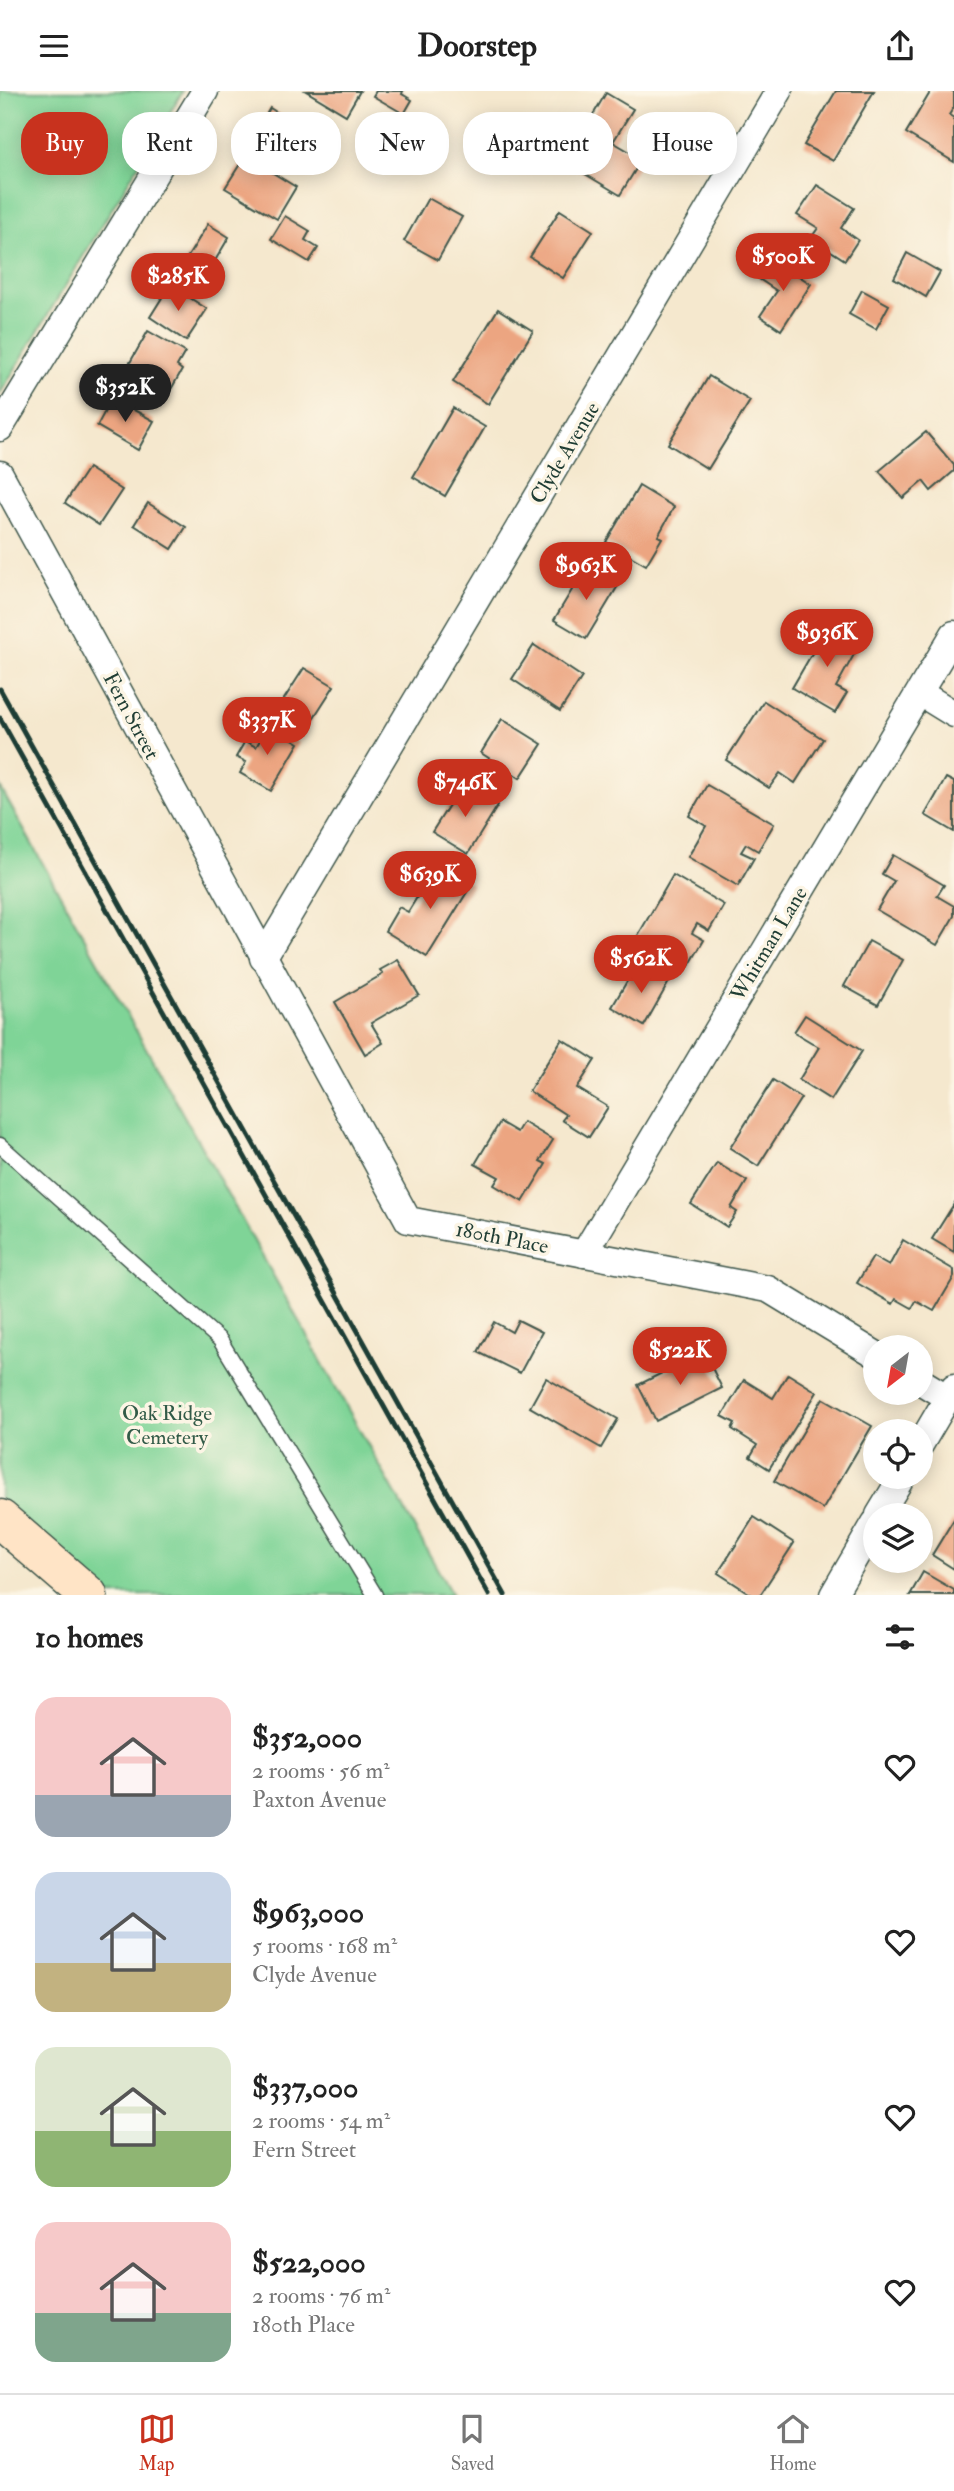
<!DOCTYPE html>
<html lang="en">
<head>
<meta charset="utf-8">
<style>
  :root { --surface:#fff; --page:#f2f2f2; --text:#222; --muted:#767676; --line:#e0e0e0; --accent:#c8321e }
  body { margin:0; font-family:"IM FELL Double Pica",serif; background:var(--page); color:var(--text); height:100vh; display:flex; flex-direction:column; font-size:26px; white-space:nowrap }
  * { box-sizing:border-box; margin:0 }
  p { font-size:23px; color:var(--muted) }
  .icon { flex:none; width:38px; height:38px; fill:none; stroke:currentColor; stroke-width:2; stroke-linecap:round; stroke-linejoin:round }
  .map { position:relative; height:1504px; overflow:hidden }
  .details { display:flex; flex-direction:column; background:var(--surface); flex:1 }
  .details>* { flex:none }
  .banner { position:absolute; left:21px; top:21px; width:914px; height:63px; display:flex; gap:14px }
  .needle { width:46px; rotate:211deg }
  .tools { position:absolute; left:863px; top:1244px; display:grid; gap:14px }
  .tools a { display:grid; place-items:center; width:70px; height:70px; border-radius:50%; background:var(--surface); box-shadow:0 4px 18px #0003; font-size:35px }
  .price { position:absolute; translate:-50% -60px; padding:0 16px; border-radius:24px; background:var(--accent); color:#fff; font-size:23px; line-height:46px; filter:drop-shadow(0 2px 4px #0008) }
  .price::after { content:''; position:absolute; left:50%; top:42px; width:21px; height:16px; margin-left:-10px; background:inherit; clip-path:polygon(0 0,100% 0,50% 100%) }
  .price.active { background:#222; color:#fff }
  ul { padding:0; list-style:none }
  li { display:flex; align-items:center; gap:21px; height:175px; padding:0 35px }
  li span { display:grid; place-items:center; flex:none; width:196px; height:140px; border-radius:21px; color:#555 }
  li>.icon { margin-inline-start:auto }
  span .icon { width:84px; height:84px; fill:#fffc; stroke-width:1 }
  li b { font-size:30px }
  h2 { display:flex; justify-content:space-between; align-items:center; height:84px; padding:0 35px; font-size:30px }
  .pill { padding:0 24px; border-radius:28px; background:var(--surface); box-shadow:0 4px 18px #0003; font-size:24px; line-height:63px }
  .pill.active { background:var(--accent); color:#fff }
  header { display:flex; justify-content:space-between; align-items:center; height:91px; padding:0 35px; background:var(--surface); font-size:32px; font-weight:700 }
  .menu { display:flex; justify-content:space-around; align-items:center; height:98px; border-top:2px solid var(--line); background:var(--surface); font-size:19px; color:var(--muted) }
  .menu a { display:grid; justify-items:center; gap:4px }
  .menu .active { color:var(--accent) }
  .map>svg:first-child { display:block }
  .green { fill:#7fd497; stroke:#4f8866; stroke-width:2 }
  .building { fill:#eca581 }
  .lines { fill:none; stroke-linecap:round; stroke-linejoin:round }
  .lane-casing { stroke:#3f574b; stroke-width:17 }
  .street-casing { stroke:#3f574b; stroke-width:29 }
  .secondary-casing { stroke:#3f574b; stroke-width:41 }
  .lane { stroke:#fff; stroke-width:14 }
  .street { stroke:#fff; stroke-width:26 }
  .secondary { stroke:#ffe4c6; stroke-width:38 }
  .rail { stroke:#1f3d34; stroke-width:5 }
  .labels { text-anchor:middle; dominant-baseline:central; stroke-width:7; stroke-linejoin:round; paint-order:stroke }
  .street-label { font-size:21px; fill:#1f3d34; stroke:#fcf5e5 }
  .park-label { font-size:21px; fill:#325b48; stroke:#fcf5e5 }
</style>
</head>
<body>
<header><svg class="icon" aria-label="menu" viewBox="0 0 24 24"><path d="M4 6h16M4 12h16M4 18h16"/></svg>Doorstep<svg class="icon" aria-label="share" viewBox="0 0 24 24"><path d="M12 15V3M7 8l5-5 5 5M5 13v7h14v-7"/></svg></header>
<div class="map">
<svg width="954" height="1504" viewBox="0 0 954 1504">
  <rect width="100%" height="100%" fill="#fcf5e5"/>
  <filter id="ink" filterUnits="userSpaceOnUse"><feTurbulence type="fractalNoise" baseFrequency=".0143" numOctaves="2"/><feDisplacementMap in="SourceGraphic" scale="14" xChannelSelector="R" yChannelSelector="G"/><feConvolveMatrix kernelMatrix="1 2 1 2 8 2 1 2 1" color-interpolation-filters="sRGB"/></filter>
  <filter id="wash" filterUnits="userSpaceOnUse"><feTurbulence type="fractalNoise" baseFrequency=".00686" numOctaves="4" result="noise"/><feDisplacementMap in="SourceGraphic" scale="28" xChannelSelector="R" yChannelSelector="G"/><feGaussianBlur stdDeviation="1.57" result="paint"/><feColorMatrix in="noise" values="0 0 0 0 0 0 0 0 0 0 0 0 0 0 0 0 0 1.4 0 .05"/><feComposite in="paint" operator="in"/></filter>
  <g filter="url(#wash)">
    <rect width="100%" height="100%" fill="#f5e8ce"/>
    <!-- green -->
    <g class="green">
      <path d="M0 0H183L0 303Z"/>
      <path d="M0 696 452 1504H110L0 1409Z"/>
    </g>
    <g id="blocks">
      <!-- building -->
      <g class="building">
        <path d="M306 0H360L346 24Z"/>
        <path d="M376 0H403L402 3 412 9 404 23 373 5Z"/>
        <path d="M836 0H874L833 70 804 54Z"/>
        <path d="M931 0H954V16L949 24 954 27V71L906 42Z"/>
        <path d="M606 2 633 18 613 51 642 68 620 104 565 71Z"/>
        <path d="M270 17 316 46 303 68 257 39Z"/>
        <path d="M245 65 296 96 277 128 225 97Z"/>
        <path d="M817 94 854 117 841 137 858 149 845 169 811 147 818 137 797 124Z"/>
        <path d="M428 107 462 126 438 169 404 150Z"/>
        <path d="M560 119 593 140 563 187 530 166Z"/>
        <path d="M285 125 310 140 305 149 318 157 309 171 271 148Z"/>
        <path d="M208 133 229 146 206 185 184 172Z"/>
        <path d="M907 162 940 181 926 206 894 187Z"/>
        <path d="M773 168 811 193 781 239 760 225 777 200 759 188Z"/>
        <path d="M170 194 207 218 186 250 150 226Z"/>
        <path d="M862 199 889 214 876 238 849 223Z"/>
        <path d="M498 218 533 240 488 313 453 291Z"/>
        <path d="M148 240 185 261 177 275 182 279 162 314 120 289Z"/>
        <path d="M709 285 750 310 708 378 668 353Z"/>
        <path d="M112 307 154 330 138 359 97 335Z"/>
        <path d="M453 317 485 336 445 405 413 386Z"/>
        <path d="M926 341 954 374V380L931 400 923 390 903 407 879 380Z"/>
        <path d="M88 377 122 399 99 434 65 412Z"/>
        <path d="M639 395 674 416 658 445 662 447 646 474 606 451Z"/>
        <path d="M148 412 186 436 172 458 134 434Z"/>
        <path d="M587 474 619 493 586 548 554 529Z"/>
        <path d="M829 533 861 551 836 596 847 602 835 622 792 597Z"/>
        <path d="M534 554 582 586 560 620 512 588Z"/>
        <path d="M304 577 334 595 309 634 279 616Z"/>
        <path d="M764 610 823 648 795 692 780 682 769 697 726 669Z"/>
        <path d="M502 628 542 653 520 687 481 662Z"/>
        <path d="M269 634 299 652 271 700 240 682 246 671 236 666 245 650 256 656Z"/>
        <path d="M946 687 954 691V741L925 724Z"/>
        <path d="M463 692 498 714 468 763 432 741Z"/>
        <path d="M707 694 774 733 758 760 746 753 741 761 754 767 738 795 688 766 706 735 689 725Z"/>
        <path d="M893 764 944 794 937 805 954 815V825L937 854 877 819 894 790 882 783Z"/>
        <path d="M438 772 472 793 427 866 385 840 399 816 408 821Z"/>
        <path d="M673 784 724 814 709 840 697 833 692 842 704 849 689 875 637 846Z"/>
        <path d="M869 850 903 869 878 914 844 895Z"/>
        <path d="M398 869 419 904 371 932 383 952 365 963 335 911 383 883 380 879Z"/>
        <path d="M637 873 669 891 644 935 612 916Z"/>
        <path d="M805 924 862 960 831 1009 799 989 819 956 794 941Z"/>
        <path d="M562 948 595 969 577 997 608 1016 589 1046 562 1029 566 1024 529 1000Z"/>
        <path d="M773 989 801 1007 758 1075 730 1057Z"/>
        <path d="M500 1031 517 1041 523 1031 553 1049 540 1070 546 1073 523 1111 494 1094 499 1086 475 1073Z"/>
        <path d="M717 1072 747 1090 731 1117 737 1121 727 1136 691 1113Z"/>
        <path d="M954 1113V1161L932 1148Z"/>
        <path d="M903 1149 954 1179V1186L934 1220 916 1210 912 1217 896 1208 893 1213 857 1192 873 1166 889 1175Z"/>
        <path d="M518 1229 542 1241 520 1282 478 1261 494 1231 512 1241Z"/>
        <path d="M704 1261 722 1297 656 1330 638 1294Z"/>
        <path d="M788 1283 817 1301 769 1378 750 1366 757 1354 732 1338 735 1332 722 1325 744 1289 773 1307Z"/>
        <path d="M546 1287 618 1328 601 1357 530 1316Z"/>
        <path d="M823 1307 872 1335 823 1418 774 1390Z"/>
        <path d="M754 1426 794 1452 760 1504H752L718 1482Z"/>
        <path d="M954 1428V1478L932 1464Z"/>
        <path d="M923 1481 954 1499V1504H910Z"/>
      </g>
    </g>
  </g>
  <g filter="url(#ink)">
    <use href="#blocks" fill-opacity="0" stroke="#3f574b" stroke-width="2"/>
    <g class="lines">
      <!-- lane casing -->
      <g class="lane-casing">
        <path id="lane" d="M0 1054 220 1249 375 1504"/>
      </g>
      <!-- street casing -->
      <g class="street-casing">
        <g id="street">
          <path d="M0 337 205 0"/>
          <path d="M0 383 408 1129 768 1198 875 1263"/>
          <path d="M920 602 954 623"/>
          <path d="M263 867 779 0"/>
          <path d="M584 1163 954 543"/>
          <path d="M920 1290 948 1307"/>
          <path d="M920 1354 954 1296"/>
          <path d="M879 1424 902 1386"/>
          <path d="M833 1504 875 1432"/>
        </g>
      </g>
      <!-- secondary casing -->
      <g class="secondary-casing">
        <path id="secondary" d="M0 1428 88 1504"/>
      </g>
      <!-- lane -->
      <use href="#lane" class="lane"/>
      <!-- street -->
      <use href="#street" class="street"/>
      <!-- secondary -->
      <use href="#secondary" class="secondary"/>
      <!-- rail -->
      <g class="rail">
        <path d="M0 598 505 1504"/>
        <path d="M0 627 489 1504"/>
      </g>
    </g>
  </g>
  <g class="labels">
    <!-- street labels -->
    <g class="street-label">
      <text transform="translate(565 362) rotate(-59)">Clyde Avenue</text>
      <text transform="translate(131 625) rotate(62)">Fern Street</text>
      <text transform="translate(769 853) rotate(-59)">Whitman Lane</text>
      <text transform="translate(502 1147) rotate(11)">180th Place</text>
    </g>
    <!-- park labels -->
    <g class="park-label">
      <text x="167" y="1322">Oak Ridge<tspan x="167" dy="24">Cemetery</tspan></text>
    </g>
  </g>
</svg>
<div class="tools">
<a><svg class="needle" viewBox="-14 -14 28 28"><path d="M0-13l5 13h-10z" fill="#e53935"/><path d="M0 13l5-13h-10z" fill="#767676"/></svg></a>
<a><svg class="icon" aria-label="locate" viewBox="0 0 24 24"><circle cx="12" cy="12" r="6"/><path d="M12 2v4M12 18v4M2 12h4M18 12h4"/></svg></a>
<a><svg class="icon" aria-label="layers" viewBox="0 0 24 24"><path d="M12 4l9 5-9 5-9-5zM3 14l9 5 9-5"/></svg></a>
</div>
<b class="price" style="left:783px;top:202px">$500K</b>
<b class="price" style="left:178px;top:222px">$285K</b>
<b class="price active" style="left:125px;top:333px">$352K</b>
<b class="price" style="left:586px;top:511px">$963K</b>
<b class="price" style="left:827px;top:578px">$936K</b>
<b class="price" style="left:267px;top:666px">$337K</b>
<b class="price" style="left:465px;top:728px">$746K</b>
<b class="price" style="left:430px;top:820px">$639K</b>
<b class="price" style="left:641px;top:904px">$562K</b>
<b class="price" style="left:680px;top:1296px">$522K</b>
<div class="banner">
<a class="pill active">Buy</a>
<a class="pill">Rent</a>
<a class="pill">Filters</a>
<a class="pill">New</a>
<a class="pill">Apartment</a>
<a class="pill">House</a>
</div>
</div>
<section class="details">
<h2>10 homes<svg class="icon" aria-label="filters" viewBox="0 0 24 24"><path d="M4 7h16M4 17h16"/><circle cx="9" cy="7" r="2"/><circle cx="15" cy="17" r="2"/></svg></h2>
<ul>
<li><span style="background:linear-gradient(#f6c9c9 70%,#9aa5b1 0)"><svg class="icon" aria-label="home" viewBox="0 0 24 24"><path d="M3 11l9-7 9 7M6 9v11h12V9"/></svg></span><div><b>$352,000</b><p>2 rooms · 56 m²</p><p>Paxton Avenue</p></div><svg class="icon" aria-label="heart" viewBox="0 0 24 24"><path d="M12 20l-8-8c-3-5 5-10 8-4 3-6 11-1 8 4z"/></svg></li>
<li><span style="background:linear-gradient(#c9d6e8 65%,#c2b280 0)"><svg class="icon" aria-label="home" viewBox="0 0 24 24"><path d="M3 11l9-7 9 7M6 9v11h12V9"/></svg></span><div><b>$963,000</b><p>5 rooms · 168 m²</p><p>Clyde Avenue</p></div><svg class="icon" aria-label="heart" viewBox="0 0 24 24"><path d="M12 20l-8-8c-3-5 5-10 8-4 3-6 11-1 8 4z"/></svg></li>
<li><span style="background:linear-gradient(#dfe7d0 60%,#8fb573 0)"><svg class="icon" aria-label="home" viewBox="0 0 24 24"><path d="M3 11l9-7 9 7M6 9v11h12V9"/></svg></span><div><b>$337,000</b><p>2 rooms · 54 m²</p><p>Fern Street</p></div><svg class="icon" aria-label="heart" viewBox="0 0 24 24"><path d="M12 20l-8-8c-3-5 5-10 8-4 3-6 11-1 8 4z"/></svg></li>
<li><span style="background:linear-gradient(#f6c9c9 65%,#7fa58c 0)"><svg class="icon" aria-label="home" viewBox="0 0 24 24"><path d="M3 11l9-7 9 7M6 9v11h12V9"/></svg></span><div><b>$522,000</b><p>2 rooms · 76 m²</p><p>180th Place</p></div><svg class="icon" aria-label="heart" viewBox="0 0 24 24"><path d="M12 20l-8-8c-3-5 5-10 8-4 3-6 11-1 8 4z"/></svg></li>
</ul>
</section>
<nav class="menu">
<a class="active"><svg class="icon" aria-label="map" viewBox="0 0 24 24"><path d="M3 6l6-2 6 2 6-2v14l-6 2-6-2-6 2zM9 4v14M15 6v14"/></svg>Map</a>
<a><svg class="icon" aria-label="saved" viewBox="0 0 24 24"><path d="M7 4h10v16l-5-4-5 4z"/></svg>Saved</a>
<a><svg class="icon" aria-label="home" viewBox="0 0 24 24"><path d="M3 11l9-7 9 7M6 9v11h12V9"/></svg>Home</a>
</nav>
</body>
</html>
